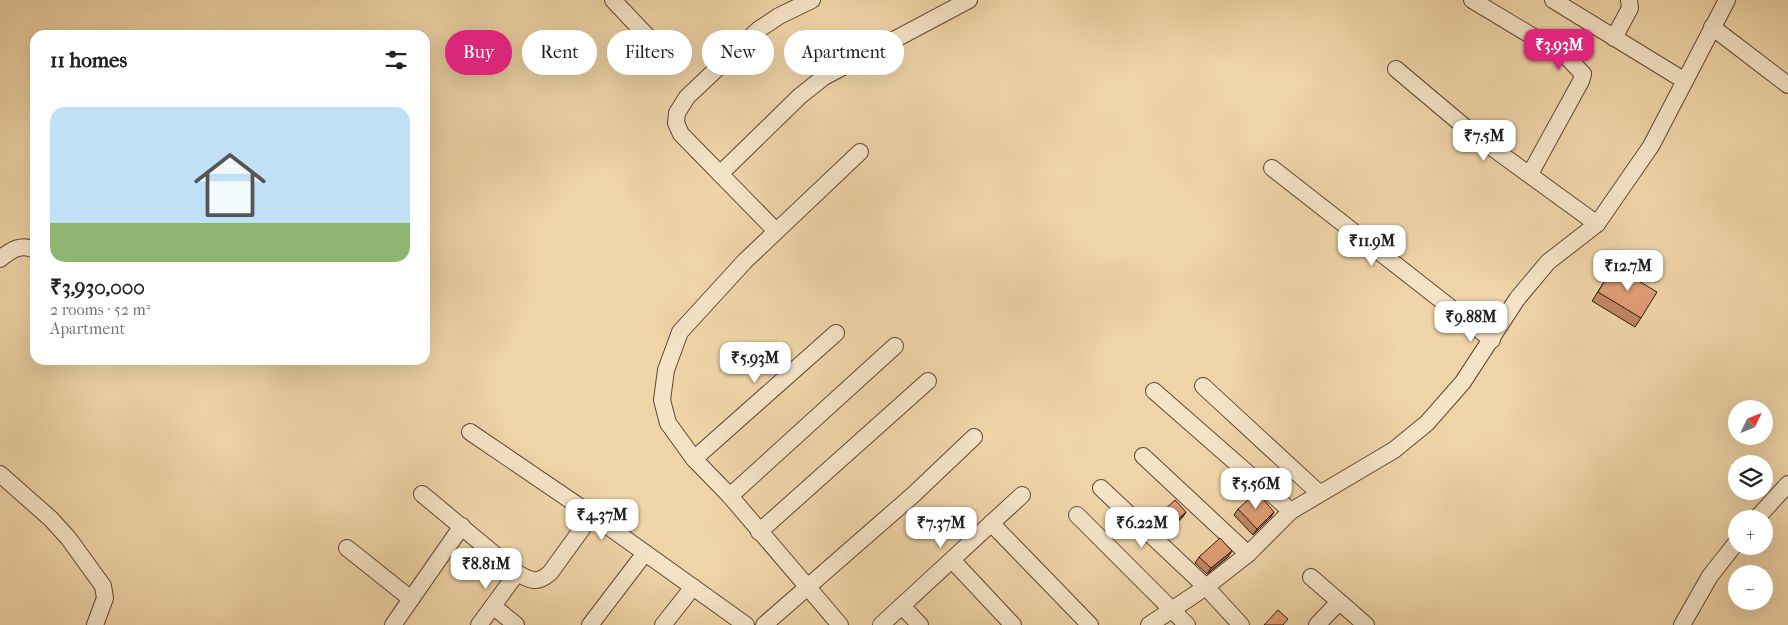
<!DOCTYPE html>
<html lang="en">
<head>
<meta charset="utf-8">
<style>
  :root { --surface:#fff; --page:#f2f2f2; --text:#222; --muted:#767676; --accent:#db2777 }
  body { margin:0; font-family:"IM FELL French Canon",serif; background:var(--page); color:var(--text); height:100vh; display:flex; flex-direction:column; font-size:19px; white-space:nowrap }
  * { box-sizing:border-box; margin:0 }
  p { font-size:16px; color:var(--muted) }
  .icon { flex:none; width:28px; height:28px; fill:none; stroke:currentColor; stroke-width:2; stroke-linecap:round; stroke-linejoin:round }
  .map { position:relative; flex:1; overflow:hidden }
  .sheet { position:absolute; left:30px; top:30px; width:400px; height:335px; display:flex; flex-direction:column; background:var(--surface); border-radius:15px; box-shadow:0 5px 20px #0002 }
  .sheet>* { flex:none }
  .top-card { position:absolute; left:445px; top:30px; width:475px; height:45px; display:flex; gap:10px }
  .needle { width:32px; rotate:47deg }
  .controls { position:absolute; left:1728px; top:400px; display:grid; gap:10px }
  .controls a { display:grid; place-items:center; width:45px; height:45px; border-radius:50%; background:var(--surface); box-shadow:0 5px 20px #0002; font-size:25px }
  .price { position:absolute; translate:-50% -42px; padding:0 11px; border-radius:10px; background:#fff; color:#222; font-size:16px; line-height:32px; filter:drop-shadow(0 1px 2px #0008) }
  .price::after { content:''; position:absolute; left:50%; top:30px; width:15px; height:11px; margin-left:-8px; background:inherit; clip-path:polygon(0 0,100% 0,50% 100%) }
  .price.active { background:var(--accent); color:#fff }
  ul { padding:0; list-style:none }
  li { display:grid; align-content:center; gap:10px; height:265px; padding:0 20px }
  li span { display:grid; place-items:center; height:155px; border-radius:15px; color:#555 }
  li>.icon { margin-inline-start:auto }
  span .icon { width:90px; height:90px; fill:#fffc; stroke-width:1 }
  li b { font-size:21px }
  h2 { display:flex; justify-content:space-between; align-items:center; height:60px; padding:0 20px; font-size:21px }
  .pill { padding:0 18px; border-radius:22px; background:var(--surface); box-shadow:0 5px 20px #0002; font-size:18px; line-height:45px }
  .pill.active { background:var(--accent); color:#fff }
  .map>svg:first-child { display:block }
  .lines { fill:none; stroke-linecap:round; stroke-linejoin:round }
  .street-casing { stroke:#604735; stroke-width:18 }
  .street { stroke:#f5e3c6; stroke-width:16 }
  .wall { fill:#bf8663; stroke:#31180f }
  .shaded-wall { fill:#9b6d50; stroke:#31180f }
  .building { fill:#de9c73; stroke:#31180f }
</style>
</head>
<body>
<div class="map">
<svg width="1788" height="625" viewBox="0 0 1788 625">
  <rect width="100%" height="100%" fill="#efd4a7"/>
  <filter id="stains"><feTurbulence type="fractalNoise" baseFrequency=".004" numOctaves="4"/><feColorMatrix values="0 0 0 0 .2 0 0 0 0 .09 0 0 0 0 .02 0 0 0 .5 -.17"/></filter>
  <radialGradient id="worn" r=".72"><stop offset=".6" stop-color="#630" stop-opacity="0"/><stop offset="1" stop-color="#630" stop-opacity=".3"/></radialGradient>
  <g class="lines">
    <!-- street casing -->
    <g class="street-casing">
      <g id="street">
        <path d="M613 0 648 37"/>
        <path d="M1472 0 1567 57 1583 74 1581 81 1530 174"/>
        <path d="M1553 0 1685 81"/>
        <path d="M1712 27 1788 85"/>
        <path d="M1614 38 1630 8 1629 0"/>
        <path d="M1396 69 1472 133 1597 224"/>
        <path d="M1272 168 1492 340"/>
        <path d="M720 174 800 96 824 77 969 0"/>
        <path d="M776 231 681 134 676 123 677 113 687 97 758 30 779 16 812 0"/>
        <path d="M0 259C11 250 21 243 35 250"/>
        <path d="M1203 386 1319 493"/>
        <path d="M1154 391 1291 511"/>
        <path d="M470 432 592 515 746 625"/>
        <path d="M1143 456 1248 554"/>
        <path d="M694 459 836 333"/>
        <path d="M0 474 51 519 69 539 103 586 105 598 95 625"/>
        <path d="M1101 488 1206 587 1241 625"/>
        <path d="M422 494 517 573C531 581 537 584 550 573L592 515"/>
        <path d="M730 496 895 346"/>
        <path d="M1077 515 1187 625"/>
        <path d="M1756 519 1788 484"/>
        <path d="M991 523 1090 625"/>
        <path d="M759 532 928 381"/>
        <path d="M347 548 411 599"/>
        <path d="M952 560 1013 625"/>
        <path d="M1311 577 1366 625"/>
        <path d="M493 606 516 625"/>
        <path d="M902 606 920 625"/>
        <path d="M393 625 462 526"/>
        <path d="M479 625 517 573"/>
        <path d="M590 625 645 553"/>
        <path d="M663 625 693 587"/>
        <path d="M764 625 913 495 974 437"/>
        <path d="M840 625 730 496 694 459 668 423 662 400 666 370 680 332 745 261 860 152"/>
        <path d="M881 625 1022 495"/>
        <path d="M1149 625 1206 587 1248 554 1291 511 1394 450 1427 423 1463 382 1517 299 1548 262 1597 224 1651 146 1727 0"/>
        <path d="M1317 625 1339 602"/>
        <path d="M1682 625 1710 576 1736 543"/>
      </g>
    </g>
    <!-- street -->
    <use href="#street" class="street"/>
  </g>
  <!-- wall -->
  <g class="wall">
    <path d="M1614 266 1641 318 1635 327 1592 301Z"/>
    <path d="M1238 509 1274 512 1270 518 1253 535 1234 515Z"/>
    <path d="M1163 511 1186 512 1182 518 1170 528 1159 516Z"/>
    <path d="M1199 557H1228L1207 574 1195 563Z"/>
  </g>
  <!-- shaded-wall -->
  <g class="shaded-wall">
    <path d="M1186 512 1182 518 1170 528 1174 523Z"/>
    <path d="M1274 512 1270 518 1253 535 1257 529Z"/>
    <path d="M1232 551 1228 557 1207 574 1211 568Z"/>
  </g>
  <!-- building -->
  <g class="building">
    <path d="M1614 266 1657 292 1641 318 1598 292Z"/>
    <path d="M1257 492 1274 512 1257 529 1238 509Z"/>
    <path d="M1175 500 1186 512 1174 523 1163 511Z"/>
    <path d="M1220 538 1232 551 1211 568 1199 557Z"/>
    <path d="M1278 610 1288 619 1283 625H1264Z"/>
  </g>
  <rect width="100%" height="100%" filter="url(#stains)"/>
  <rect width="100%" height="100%" fill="url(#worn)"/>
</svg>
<div class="controls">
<a><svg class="needle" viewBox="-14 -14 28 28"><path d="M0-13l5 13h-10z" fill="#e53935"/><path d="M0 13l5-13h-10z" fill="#767676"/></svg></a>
<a><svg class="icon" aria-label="layers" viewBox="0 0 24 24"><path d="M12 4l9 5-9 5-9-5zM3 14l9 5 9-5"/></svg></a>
<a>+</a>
<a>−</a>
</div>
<b class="price active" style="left:1559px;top:71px">₹3.93M</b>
<b class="price" style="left:1484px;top:162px">₹7.5M</b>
<b class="price" style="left:1372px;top:267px">₹11.9M</b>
<b class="price" style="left:1628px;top:292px">₹12.7M</b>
<b class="price" style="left:1471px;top:343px">₹9.88M</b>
<b class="price" style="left:755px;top:384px">₹5.93M</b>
<b class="price" style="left:1256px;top:510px">₹5.56M</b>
<b class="price" style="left:602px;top:541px">₹4.37M</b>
<b class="price" style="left:941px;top:549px">₹7.37M</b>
<b class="price" style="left:1142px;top:549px">₹6.22M</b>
<b class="price" style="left:486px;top:590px">₹8.81M</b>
<div class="top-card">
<a class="pill active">Buy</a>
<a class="pill">Rent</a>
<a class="pill">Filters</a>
<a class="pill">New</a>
<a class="pill">Apartment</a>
</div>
<section class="sheet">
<h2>11 homes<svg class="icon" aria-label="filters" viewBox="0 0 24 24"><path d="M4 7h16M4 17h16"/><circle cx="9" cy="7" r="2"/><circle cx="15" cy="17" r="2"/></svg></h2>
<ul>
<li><span style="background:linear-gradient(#bfe0f5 75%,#8fb573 0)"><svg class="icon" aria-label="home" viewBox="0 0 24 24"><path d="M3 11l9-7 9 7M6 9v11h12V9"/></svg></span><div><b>₹3,930,000</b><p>2 rooms · 52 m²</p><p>Apartment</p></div></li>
</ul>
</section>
</div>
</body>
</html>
